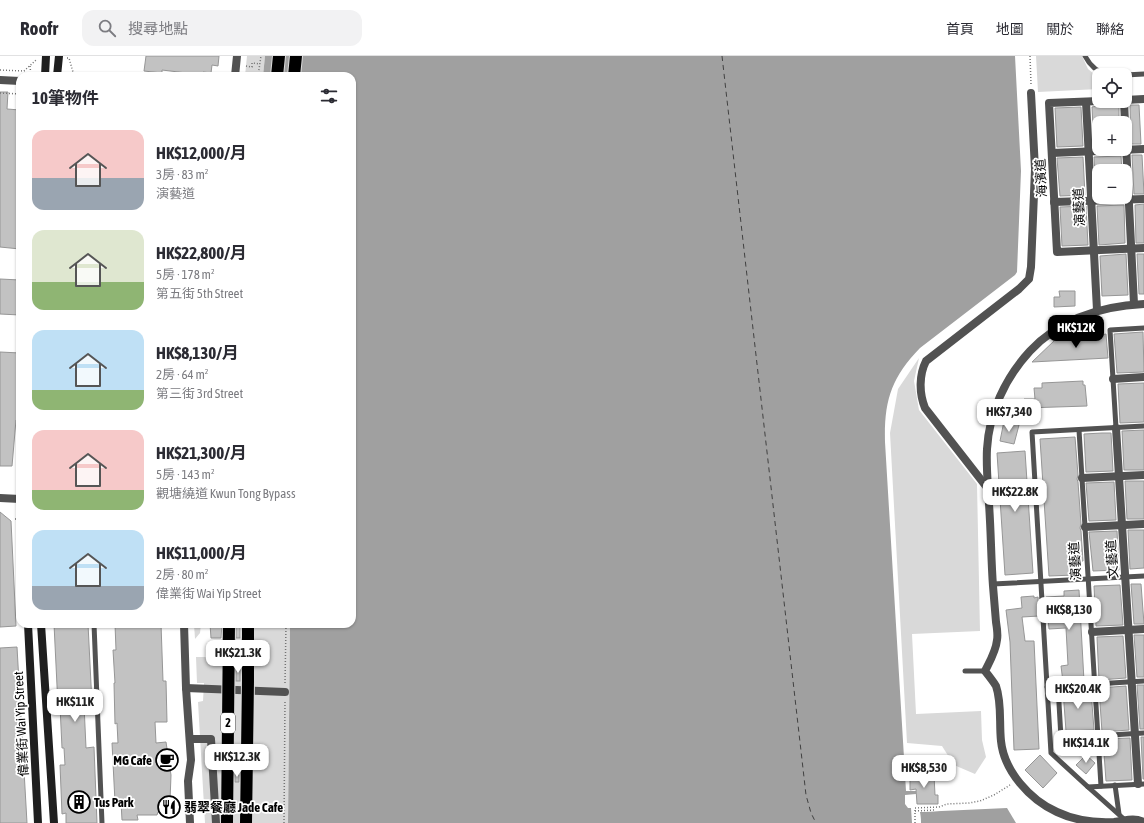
<!DOCTYPE html>
<html lang="zh-TW">
<head>
<meta charset="utf-8">
<style>
  :root { --surface:#fff; --page:#f2f2f3; --text:#2b2b33; --muted:#7c7c81; --line:#e1e1e2; --accent:#000 }
  body { margin:0; font-family:"Asap Condensed","Noto Sans TC",sans-serif; background:var(--page); color:var(--text); height:100vh; display:flex; flex-direction:column; font-size:15px; white-space:nowrap }
  * { box-sizing:border-box; margin:0 }
  p { font-size:13px; color:var(--muted) }
  .icon { flex:none; width:22px; height:22px; fill:none; stroke:currentColor; stroke-width:2; stroke-linecap:round; stroke-linejoin:round }
  .map { position:relative; flex:1; overflow:hidden }
  .details { position:absolute; left:16px; top:16px; width:340px; height:556px; display:flex; flex-direction:column; background:var(--surface); border-radius:12px; box-shadow:0 1px 3px #0004 }
  .details>* { flex:none }
  .buttons { position:absolute; left:1092px; top:12px; display:grid; gap:8px }
  .buttons a { display:grid; place-items:center; width:40px; height:40px; border-radius:8px; background:var(--surface); box-shadow:0 1px 3px #0004; font-size:20px }
  .price { position:absolute; translate:-50% -34px; padding:0 9px; border-radius:8px; background:#fff; color:#222; font-size:13px; line-height:26px; filter:drop-shadow(0 1px 2px #0008) }
  .price::after { content:''; position:absolute; left:50%; top:24px; width:12px; height:9px; margin-left:-6px; background:inherit; clip-path:polygon(0 0,100% 0,50% 100%) }
  .price.selected { background:var(--accent); color:#fff }
  ul { padding:0; list-style:none }
  li { display:flex; align-items:center; gap:12px; height:100px; padding:0 16px }
  li span { display:grid; place-items:center; flex:none; width:112px; height:80px; border-radius:12px; color:#555 }
  li>.icon { margin-inline-start:auto }
  span .icon { width:48px; height:48px; fill:#fffc; stroke-width:1 }
  li b { font-size:17px }
  h2 { display:flex; justify-content:space-between; align-items:center; height:48px; padding:0 16px; font-size:17px }
  header { display:flex; align-items:center; gap:24px; box-sizing:border-box; height:56px; padding:0 20px; background:var(--surface); border-bottom:1px solid var(--line) }
  header strong { font-size:19px }
  nav { display:flex; gap:22px; margin-inline-start:auto; font-size:14px }
  .search { width:280px; height:36px; background:var(--page); display:flex; align-items:center; gap:10px; box-sizing:border-box; padding:0 14px; border-radius:12px; color:var(--muted); font-size:15px }
  .map>svg:first-child { display:block }
  .green { fill:#d9d9d9 }
  .water { fill:#a0a0a0 }
  .pier { fill:#fff }
  .lines { fill:none; stroke-linecap:round; stroke-linejoin:round }
  .ferry { stroke:#414141; stroke-width:1; stroke-dasharray:5 4; stroke-linecap:butt }
  .building { fill:#c2c2c2; stroke:#969696 }
  .motorway-casing { stroke:#dbdbdb; stroke-width:14 }
  .path { stroke:#747474; stroke-width:1.5; stroke-dasharray:1 2; stroke-linecap:butt }
  .service { stroke:#525252; stroke-width:5 }
  .pedestrian { stroke:#525252; stroke-width:8 }
  .minor { stroke:#525252; stroke-width:8 }
  .tertiary { stroke:#525252; stroke-width:8 }
  .secondary { stroke:#1f1f1f; stroke-width:8 }
  .motorway { stroke:#000; stroke-width:12 }
  .motorway-bridge-casing { stroke:#dbdbdb; stroke-width:14; stroke-linecap:butt }
  .motorway-bridge { stroke:#000; stroke-width:12 }
  .labels { text-anchor:middle; dominant-baseline:central; stroke-width:3.5; stroke-linejoin:round; paint-order:stroke }
  .shield { fill:#fff; stroke:#4c4c4c; stroke-width:1 }
  .shield-label { font-size:12px; font-weight:bold; fill:#000 }
  .street-label { font-size:13px; fill:#000; stroke:#fff }
  .poi-label { font-size:13px; font-weight:bold; fill:#000; stroke:#fff; text-anchor:start }
</style>
</head>
<body>
<header>
<strong>Roofr</strong>
<div class="search"><svg class="icon" aria-label="search" viewBox="0 0 24 24"><circle cx="10" cy="10" r="6"/><path d="M15 15l6 6"/></svg>搜尋地點</div>
<nav><a>首頁</a><a>地圖</a><a>關於</a><a>聯絡</a></nav>
</header>
<div class="map">
<svg width="1144" height="767" viewBox="0 0 1144 767">
  <rect width="100%" height="100%" fill="#fff"/>
  <!-- green -->
  <g class="green">
    <path d="M247 0H265L263 20H245Z"/>
    <path d="M1036 0H1082L1088 13 1099 22V33L1038 36Z"/>
    <path d="M919 302 914 325 919 354 977 428 980 575 912 578 916 658 981 655 982 684 986 701 975 718 954 709 942 690 907 687 890 377 898 333Z"/>
    <path d="M194 568H201L200 577 195 583Z"/>
    <path d="M250 568H290L288 767H205L198 646 203 645 204 627H197L196 601H249Z"/>
  </g>
  <!-- water -->
  <g class="water">
    <path d="M265 0H1015L1021 115 1017 216 1015 219 920 292C891 322 884 345 885 386L906 735H916V738L905 739V748L908 752H911L912 767H288L290 568H352V20H263Z"/>
    <path d="M1007 752 1016 767H921L920 756Z"/>
  </g>
  <!-- pier -->
  <path class="pier" d="M939 753V755L920 756 921 767H919V755Z"/>
  <g class="lines">
    <!-- ferry -->
    <path class="ferry" d="M722 0 806 739 811 757 816 767"/>
  </g>
  <!-- building -->
  <g class="building">
    <path d="M146 0H219L218 10 212 9 211 17 203 16V19L162 14V17L144 15Z"/>
    <path d="M0 36H8L7 53 20 54V193L0 191Z"/>
    <path d="M1108 48H1119V67H1099V89L1094 90 1092 51Z"/>
    <path d="M1130 49H1139L1141 88H1131Z"/>
    <path d="M1081 51 1083 90 1057 91 1055 52Z"/>
    <path d="M1132 99H1142L1144 138H1134Z"/>
    <path d="M1121 100 1122 115H1099V139H1096L1094 101Z"/>
    <path d="M1083 101 1085 139 1060 140 1057 102Z"/>
    <path d="M1144 148V187H1136L1135 149Z"/>
    <path d="M1124 149 1125 187 1099 189 1097 150Z"/>
    <path d="M1086 150 1088 189 1062 190 1060 151Z"/>
    <path d="M1126 198 1128 239 1102 240 1100 200Z"/>
    <path d="M1137 198H1144V238H1139Z"/>
    <path d="M0 223 20 224V259L0 258Z"/>
    <path d="M1059 235H1075V250L1054 251V241H1060Z"/>
    <path d="M1101 274V279L1106 278 1108 302 1032 306 1055 284 1092 283V275Z"/>
    <path d="M1143 276 1144 316 1117 317 1114 278Z"/>
    <path d="M0 296 20 297 17 365 16 364 12 410H0Z"/>
    <path d="M1083 325V329H1085L1087 350 1025 352 1024 343H1035L1034 332H1042V327Z"/>
    <path d="M1144 327V366L1120 367 1118 328Z"/>
    <path d="M1004 365 1019 369 1014 388 1000 385Z"/>
    <path d="M1144 374V414H1124L1122 375Z"/>
    <path d="M1102 377H1111L1113 415 1086 416 1084 378Z"/>
    <path d="M1075 381 1078 419 1077 423 1078 426 1081 468 1080 472 1081 475 1083 505 1074 506 1075 519 1049 520 1040 383Z"/>
    <path d="M1025 395 1033 517 1005 519 997 397Z"/>
    <path d="M1125 425H1144V463H1127Z"/>
    <path d="M1114 426 1116 464 1089 465 1086 427Z"/>
    <path d="M0 456 11 465 16 570 0 571Z"/>
    <path d="M1128 474H1144V512L1130 513Z"/>
    <path d="M1117 475 1119 514 1093 515 1089 476Z"/>
    <path d="M1131 528H1141L1144 568H1134Z"/>
    <path d="M1120 529 1123 569 1096 570 1094 530Z"/>
    <path d="M1079 534 1084 625 1063 626 1061 610 1068 609 1066 572 1049 573 1046 541 1064 540V535Z"/>
    <path d="M1034 540V542L1038 541 1039 560 1022 561 1025 585H1034L1039 693 1014 694 1010 586 1006 554 1022 552 1021 541Z"/>
    <path d="M54 568H88L92 648 84 649 86 692 94 691 97 767H66V757L62 758 60 709H65L64 692H62L60 650H58Z"/>
    <path d="M115 568H161L163 625H166L167 666H155L156 687 166 686 171 719 170 745 167 746V755L158 756 157 759H137L138 764H122L121 746H115L112 687H118L117 667 115 668 114 627H115L113 594H116Z"/>
    <path d="M210 568H222L221 582H211Z"/>
    <rect x="236" y="568" width="4" height="14"/>
    <path d="M1134 579H1144V621H1137Z"/>
    <path d="M1123 580 1126 622 1099 624 1097 581Z"/>
    <path d="M17 591 27 767H0V592Z"/>
    <rect x="236" y="611" width="4" height="14"/>
    <path d="M1137 629H1144V673H1140Z"/>
    <path d="M1126 630 1129 674 1102 676 1099 632Z"/>
    <path d="M1084 633V635H1091L1094 674 1066 675 1063 634Z"/>
    <path d="M1141 681H1144V723H1143Z"/>
    <path d="M1130 682 1132 724 1106 725 1103 683Z"/>
    <path d="M1040 699 1057 717 1043 732 1025 714Z"/>
    <path d="M1086 699 1095 707 1086 718 1076 709Z"/>
    <path d="M235 718 239 719V726H235Z"/>
    <path d="M910 719H934L935 739H938V748H917L916 733 910 734Z"/>
  </g>
  <g class="lines">
    <!-- motorway casing -->
    <g class="motorway-casing">
      <g id="motorway">
        <path d="M277 20 279 0"/>
        <path d="M294 20 296 0"/>
      </g>
    </g>
    <!-- path -->
    <g class="path">
      <path d="M1030 0 1031 28"/>
      <path d="M67 2H69L73 16 77 20"/>
      <path d="M30 10 31 20"/>
      <path d="M246 10 252 11V7L260 8"/>
      <path d="M0 14 24 15 36 4"/>
      <path d="M258 20 261 0"/>
      <path d="M0 37 20 38"/>
      <path d="M16 421H20"/>
      <path d="M15 463H20"/>
      <path d="M285 627 286 568"/>
      <path d="M915 755 935 754V755"/>
      <path d="M284 767 285 645"/>
      <path d="M915 767V752L939 751 947 748 969 747 980 745 994 739 1010 729"/>
    </g>
    <!-- service -->
    <g class="service">
      <path d="M1085 0C1090 10 1097 16 1108 19"/>
      <path d="M1125 19 1144 18"/>
      <path d="M1144 370 1032 376 1051 697 1088 731 1144 728"/>
      <path d="M1116 372 1110 274 1144 272"/>
      <path d="M1079 374 1101 730"/>
      <path d="M993 528 1144 520"/>
      <path d="M94 568 102 767"/>
      <path d="M965 615H985"/>
      <path d="M1058 630 1061 682 1144 677"/>
      <path d="M1047 631 1144 625"/>
      <path d="M1115 729 1119 758"/>
      <path d="M1088 731 1125 764"/>
    </g>
    <!-- pedestrian -->
    <g class="pedestrian">
      <path d="M1125 19 1127 44"/>
      <path d="M1125 44 1144 43"/>
      <path d="M1099 45 1049 47 1057 196 1144 192"/>
      <path d="M1124 45 1125 67"/>
      <path d="M1086 46 1097 254"/>
      <path d="M1125 69 1134 248"/>
      <path d="M1052 97 1144 93"/>
      <path d="M1054 146 1144 143"/>
      <path d="M1113 323 1144 321"/>
      <path d="M1116 372 1138 728"/>
      <path d="M1082 422 1144 419"/>
      <path d="M989 434 925 352C919 337 919 319 926 305L1019 233 1029 223 1031 211 1035 113 1031 37"/>
      <path d="M1085 471 1144 468"/>
      <path d="M1092 576 1144 573"/>
      <path d="M186 632 285 636"/>
      <path d="M190 683H211L216 767"/>
    </g>
    <!-- minor -->
    <g class="minor">
      <path d="M1144 248C1101 250 1060 263 1030 295 1005 322 989 357 987 393 986 411 988 430 989 448 991 475 991 503 993 530 994 542 995 554 996 566 997 572 998 579 997 584 996 595 990 605 985 615 989 620 993 625 996 630 1002 647 999 667 1001 685 1004 715 1030 744 1057 756 1074 764 1095 767 1114 766 1125 765 1133 761 1144 766"/>
      <path d="M0 442 20 443"/>
    </g>
    <!-- tertiary -->
    <g class="tertiary">
      <path d="M235 20 237 0"/>
      <path d="M0 24 20 25"/>
      <path d="M184 568 186 632 191 704 188 725 190 767"/>
    </g>
    <!-- secondary -->
    <g class="secondary">
      <path d="M45 20 46 0"/>
      <path d="M57 20 59 0"/>
      <path d="M28 568 38 767"/>
      <path d="M41 568 54 767"/>
    </g>
    <!-- motorway -->
    <use href="#motorway" class="motorway"/>
    <!-- motorway-bridge casing -->
    <g class="motorway-bridge-casing">
      <g id="motorway-bridge">
        <path d="M227 767 229 568"/>
        <path d="M246 767 248 625V568"/>
      </g>
    </g>
    <!-- motorway-bridge -->
    <use href="#motorway-bridge" class="motorway-bridge"/>
  </g>
  <!-- icons -->
  <defs>
    <g id="cafe-ring" transform="scale(1.15)"><circle r="9.5" fill="#fff" stroke="#000" stroke-width="1.5"/><path d="M-5.5-4.5H6V0H3Q3 3.5 0 3.5H-2.5Q-5.5 3.5-5.5 0ZM3-3.2v2h1.7v-2ZM-6 4.5H4V6H-6Z" fill="#000"/></g>
    <g id="building-ring" transform="scale(1.15)"><circle r="9.5" fill="#fff" stroke="#000" stroke-width="1.5"/><path d="M-4-6H4V6H1V3H-1V6H-4ZM-2.5-4.3h1.7v1.8h-1.7ZM.8-4.3h1.7v1.8H.8ZM-2.5-1h1.7V.8h-1.7ZM.8-1h1.7V.8H.8Z" fill="#000"/></g>
    <g id="restaurant-ring" transform="scale(1.15)"><circle r="9.5" fill="#fff" stroke="#000" stroke-width="1.5"/><path d="M-5-6h1v4h1v-4h1v4h1v-4h1v5L-1.5 .5V6h-2V.5L-5-1ZM5-6V6H3V1.5H1.5Q1.5-4 5-6Z" fill="#000"/></g>
  </defs>
  <g fill-rule="evenodd">
    <use href="#cafe-ring" x="167" y="704"/>
    <use href="#building-ring" x="79" y="746"/>
    <use href="#restaurant-ring" x="169" y="751"/>
  </g>
  <g class="labels">
    <!-- shield labels -->
    <rect class="shield" x="221" y="657" width="14" height="20" rx="3"/>
    <g class="shield-label">
      <text x="228" y="667">2</text>
    </g>
    <!-- street labels -->
    <g class="street-label">
      <text transform="translate(1041 122) rotate(-93)">海濱道</text>
      <text transform="translate(1079 151) rotate(-93)">演藝道</text>
      <text transform="translate(1112 503) rotate(-94)">文藝道</text>
      <text transform="translate(1075 505) rotate(-94)">演藝道</text>
      <text transform="translate(21 668) rotate(-93)">偉業街 Wai Yip Street</text>
    </g>
    <!-- poi labels -->
    <g class="poi-label">
      <text x="152" y="704" text-anchor="end">MG Cafe</text>
      <text x="94" y="746">Tus Park</text>
      <text x="184" y="751">翡翠餐廳 Jade Cafe</text>
    </g>
  </g>
</svg>
<div class="buttons">
<a><svg class="icon" aria-label="locate" viewBox="0 0 24 24"><circle cx="12" cy="12" r="6"/><path d="M12 2v4M12 18v4M2 12h4M18 12h4"/></svg></a>
<a>+</a>
<a>−</a>
</div>
<b class="price selected" style="left:1076px;top:293px">HK$12K</b>
<b class="price" style="left:1009px;top:377px">HK$7,340</b>
<b class="price" style="left:1015px;top:457px">HK$22.8K</b>
<b class="price" style="left:1069px;top:575px">HK$8,130</b>
<b class="price" style="left:238px;top:618px">HK$21.3K</b>
<b class="price" style="left:1078px;top:654px">HK$20.4K</b>
<b class="price" style="left:75px;top:667px">HK$11K</b>
<b class="price" style="left:1086px;top:708px">HK$14.1K</b>
<b class="price" style="left:237px;top:722px">HK$12.3K</b>
<b class="price" style="left:924px;top:733px">HK$8,530</b>
<section class="details">
<h2>10筆物件<svg class="icon" aria-label="filters" viewBox="0 0 24 24"><path d="M4 7h16M4 17h16"/><circle cx="9" cy="7" r="2"/><circle cx="15" cy="17" r="2"/></svg></h2>
<ul>
<li><span style="background:linear-gradient(#f6c9c9 60%,#9aa5b1 0)"><svg class="icon" aria-label="home" viewBox="0 0 24 24"><path d="M3 11l9-7 9 7M6 9v11h12V9"/></svg></span><div><b>HK$12,000/月</b><p>3房 · 83 m²</p><p>演藝道</p></div></li>
<li><span style="background:linear-gradient(#dfe7d0 65%,#8fb573 0)"><svg class="icon" aria-label="home" viewBox="0 0 24 24"><path d="M3 11l9-7 9 7M6 9v11h12V9"/></svg></span><div><b>HK$22,800/月</b><p>5房 · 178 m²</p><p>第五街 5th Street</p></div></li>
<li><span style="background:linear-gradient(#bfe0f5 75%,#8fb573 0)"><svg class="icon" aria-label="home" viewBox="0 0 24 24"><path d="M3 11l9-7 9 7M6 9v11h12V9"/></svg></span><div><b>HK$8,130/月</b><p>2房 · 64 m²</p><p>第三街 3rd Street</p></div></li>
<li><span style="background:linear-gradient(#f6c9c9 75%,#8fb573 0)"><svg class="icon" aria-label="home" viewBox="0 0 24 24"><path d="M3 11l9-7 9 7M6 9v11h12V9"/></svg></span><div><b>HK$21,300/月</b><p>5房 · 143 m²</p><p>觀塘繞道 Kwun Tong Bypass</p></div></li>
<li><span style="background:linear-gradient(#bfe0f5 70%,#9aa5b1 0)"><svg class="icon" aria-label="home" viewBox="0 0 24 24"><path d="M3 11l9-7 9 7M6 9v11h12V9"/></svg></span><div><b>HK$11,000/月</b><p>2房 · 80 m²</p><p>偉業街 Wai Yip Street</p></div></li>
</ul>
</section>
</div>
</body>
</html>
